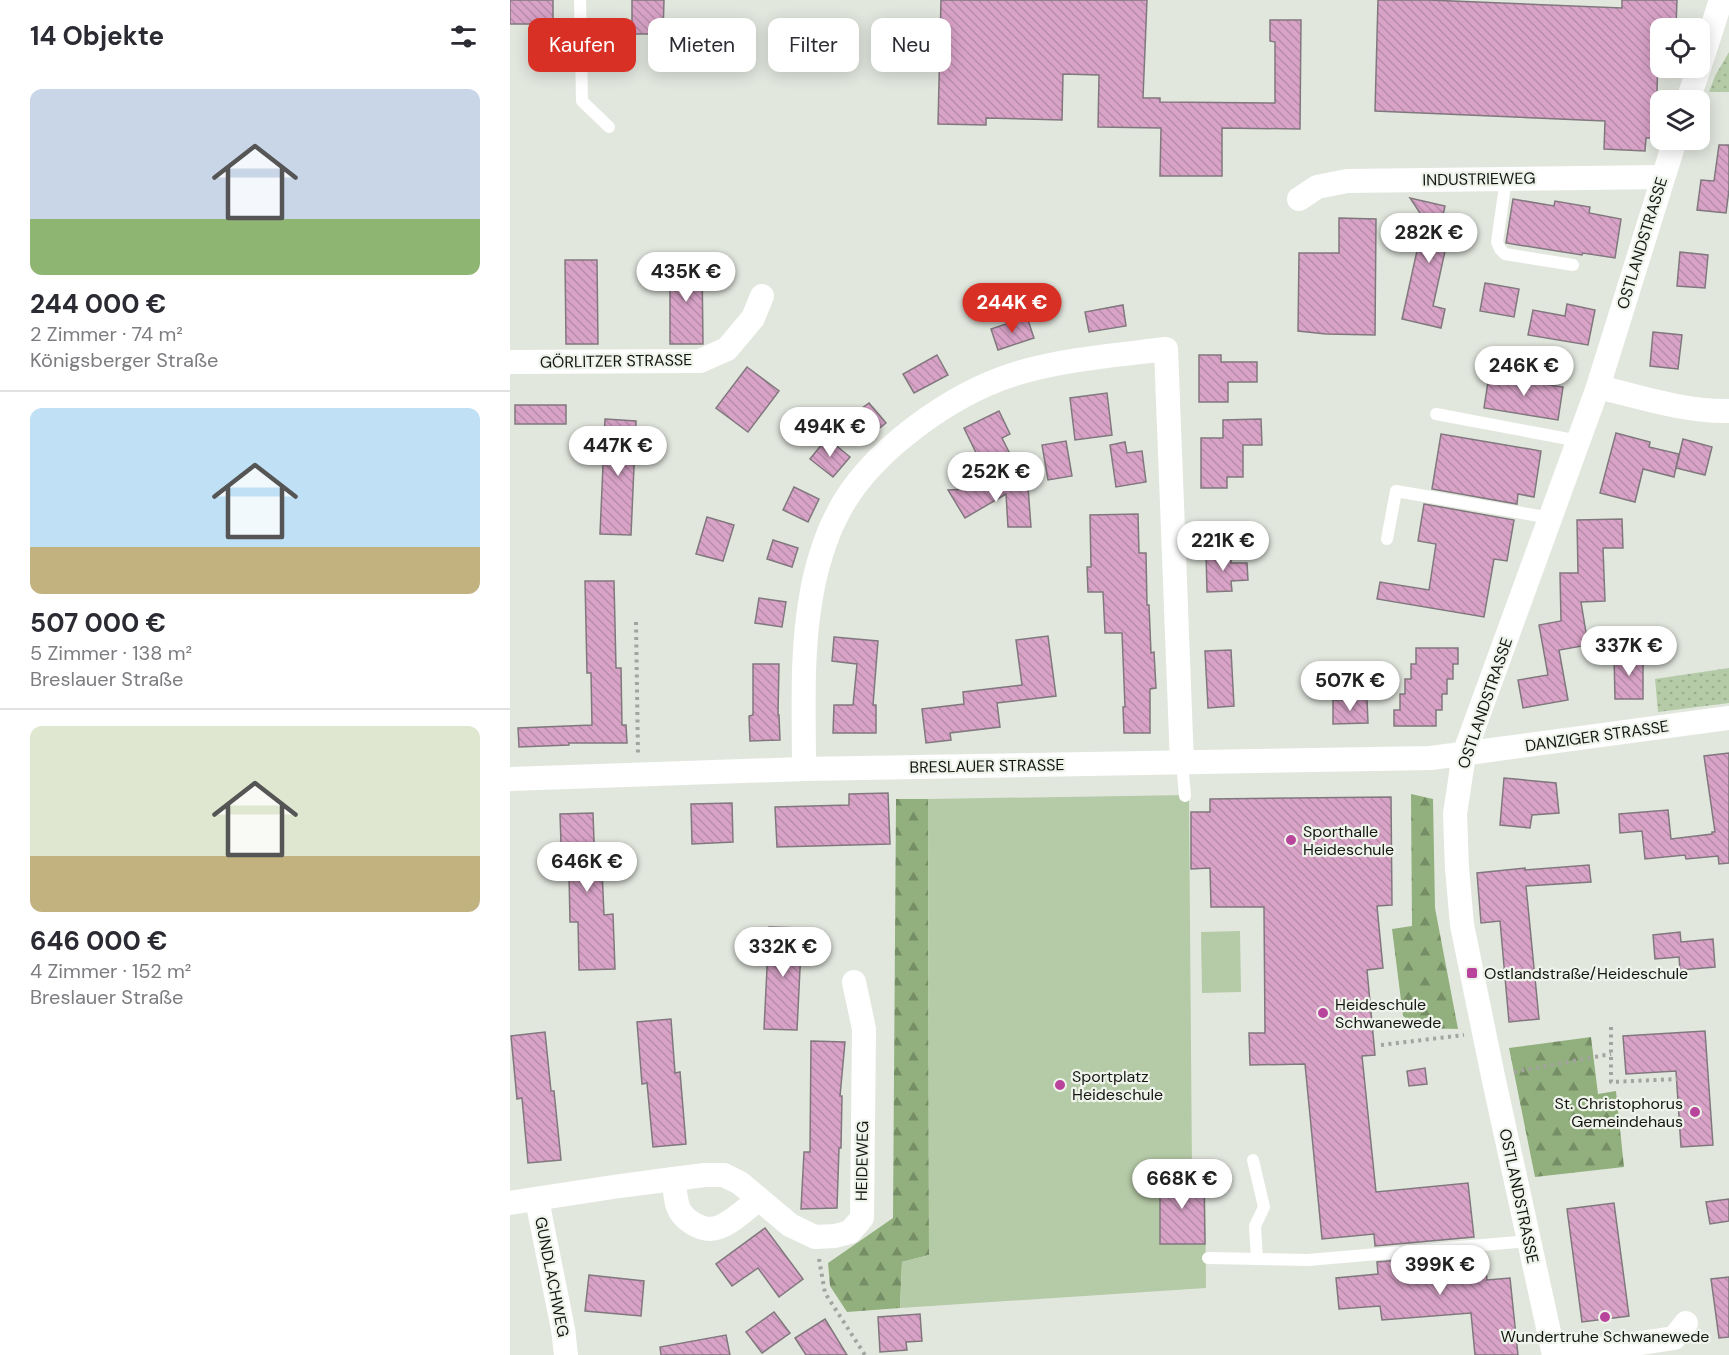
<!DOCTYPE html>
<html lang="de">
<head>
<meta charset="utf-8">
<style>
  :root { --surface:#fff; --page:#f7f7f7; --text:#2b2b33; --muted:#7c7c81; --line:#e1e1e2; --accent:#d93025 }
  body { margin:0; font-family:"DM Sans",sans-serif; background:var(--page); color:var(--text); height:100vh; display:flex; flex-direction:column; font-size:22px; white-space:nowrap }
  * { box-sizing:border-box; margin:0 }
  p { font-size:20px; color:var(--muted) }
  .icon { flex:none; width:33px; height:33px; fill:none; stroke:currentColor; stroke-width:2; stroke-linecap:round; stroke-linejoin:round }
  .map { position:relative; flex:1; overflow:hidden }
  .sheet { display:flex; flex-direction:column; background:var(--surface); width:510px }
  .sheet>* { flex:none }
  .banner { position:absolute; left:18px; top:18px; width:570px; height:54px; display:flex; gap:12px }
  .tools { position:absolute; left:1140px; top:18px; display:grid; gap:12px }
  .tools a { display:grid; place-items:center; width:60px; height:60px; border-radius:12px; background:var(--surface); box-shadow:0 3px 15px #0003; font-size:30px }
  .price { position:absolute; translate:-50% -51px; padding:0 14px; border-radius:21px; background:#fff; color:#222; font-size:20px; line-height:39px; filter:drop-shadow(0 2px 3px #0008) }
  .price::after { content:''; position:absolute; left:50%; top:36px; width:18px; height:14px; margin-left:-9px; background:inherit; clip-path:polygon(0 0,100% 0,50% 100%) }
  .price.active { background:var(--accent); color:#fff }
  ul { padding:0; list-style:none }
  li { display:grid; align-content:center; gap:12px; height:318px; padding:0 30px }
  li+li { border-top:2px solid var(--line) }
  li span { display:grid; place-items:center; height:186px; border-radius:12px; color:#555 }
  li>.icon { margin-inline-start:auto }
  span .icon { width:108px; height:108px; fill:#fffc; stroke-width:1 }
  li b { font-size:26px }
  h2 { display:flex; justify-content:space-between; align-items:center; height:72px; padding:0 30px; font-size:26px }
  .tag { padding:0 21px; border-radius:12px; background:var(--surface); box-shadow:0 3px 15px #0003; font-size:21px; line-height:54px }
  .tag.active { background:var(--accent); color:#fff }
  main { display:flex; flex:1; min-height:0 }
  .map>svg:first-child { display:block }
  .grass { fill:url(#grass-dots) }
  .forest { fill:url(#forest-firs) }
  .pitch { fill:#b5caa7 }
  .building { fill:url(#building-back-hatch); stroke:#81787e; stroke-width:1.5 }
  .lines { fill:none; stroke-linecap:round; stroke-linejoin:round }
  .path { stroke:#a1a59e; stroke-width:4; stroke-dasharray:3 4.5; stroke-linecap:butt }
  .lane { stroke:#fff; stroke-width:12 }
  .street { stroke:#fff; stroke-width:24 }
  .poi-dot { fill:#b9449c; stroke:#eff4eb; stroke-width:2 }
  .labels { text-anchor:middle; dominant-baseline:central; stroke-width:4.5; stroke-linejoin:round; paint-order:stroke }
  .street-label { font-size:16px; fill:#151613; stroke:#eff4eb }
  .poi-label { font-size:16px; fill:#151613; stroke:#eff4eb; text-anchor:start }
</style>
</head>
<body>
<main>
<section class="sheet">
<h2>14 Objekte<svg class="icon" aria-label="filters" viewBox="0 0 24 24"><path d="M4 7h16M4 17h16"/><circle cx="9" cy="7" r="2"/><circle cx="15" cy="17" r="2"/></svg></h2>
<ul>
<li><span style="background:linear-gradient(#c9d6e8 70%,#8fb573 0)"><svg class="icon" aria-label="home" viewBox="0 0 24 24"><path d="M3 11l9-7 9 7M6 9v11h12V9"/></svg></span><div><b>244 000 €</b><p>2 Zimmer · 74 m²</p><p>Königsberger Straße</p></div></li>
<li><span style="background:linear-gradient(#bfe0f5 75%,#c2b280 0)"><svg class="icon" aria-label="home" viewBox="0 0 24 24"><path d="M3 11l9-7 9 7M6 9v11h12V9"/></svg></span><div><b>507 000 €</b><p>5 Zimmer · 138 m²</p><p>Breslauer Straße</p></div></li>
<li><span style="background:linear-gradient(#dfe7d0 70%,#c2b280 0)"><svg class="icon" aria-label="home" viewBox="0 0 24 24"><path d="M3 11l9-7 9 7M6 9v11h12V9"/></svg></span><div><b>646 000 €</b><p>4 Zimmer · 152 m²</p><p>Breslauer Straße</p></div></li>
</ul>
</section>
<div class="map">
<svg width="1219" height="1355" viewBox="0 0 1219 1355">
  <defs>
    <pattern id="grass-dots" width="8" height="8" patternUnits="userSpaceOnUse" patternTransform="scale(1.5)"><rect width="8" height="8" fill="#b5caa7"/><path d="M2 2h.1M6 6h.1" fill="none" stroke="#9bad8f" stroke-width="1.8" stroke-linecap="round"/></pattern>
    <pattern id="forest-firs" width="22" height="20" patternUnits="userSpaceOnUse" patternTransform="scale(1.5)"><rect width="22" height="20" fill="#92b07d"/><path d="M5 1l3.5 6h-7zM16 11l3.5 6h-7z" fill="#768e65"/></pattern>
    <pattern id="building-back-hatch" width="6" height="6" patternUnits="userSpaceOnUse" patternTransform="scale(1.5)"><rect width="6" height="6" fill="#d8a3c7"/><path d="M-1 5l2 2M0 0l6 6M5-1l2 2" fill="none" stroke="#b88caa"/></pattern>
  </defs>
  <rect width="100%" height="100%" fill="#e2e7de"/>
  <!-- grass -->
  <g class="grass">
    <path d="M1219 52V92H1199L1205 76Z"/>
    <path d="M1219 668V703L1148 712 1145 679Z"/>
  </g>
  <!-- forest -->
  <g class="forest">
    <path d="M901 794 923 799 925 908 948 1029 911 1028 893 1016 882 929 902 926Z"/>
    <path d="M386 799H418L419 1255 392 1262 390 1308 337 1312 320 1286 318 1263 383 1218Z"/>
    <path d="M1081 1037 1088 1094 1106 1091 1114 1167 1025 1177 999 1048Z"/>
  </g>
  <!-- pitch -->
  <g class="pitch">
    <path d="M679 795 682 1174H695L696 1288 390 1308 392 1262 419 1255 418 799Z"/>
    <path d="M730 931 731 992 692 993 691 932Z"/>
  </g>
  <!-- building -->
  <g class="building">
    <rect x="0" y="0" width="43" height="24"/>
    <path d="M122 0H154L153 34H122Z"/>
    <path d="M431 0H637L633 98H650V102L765 103V42L760 41V20H791L790 129 712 128V176H650L651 128 588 127 589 75 553 74 552 120 476 118V125L428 124Z"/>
    <path d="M868 0H919L1112 8V0H1167L1166 26H1149L1146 123 1143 138H1136L1135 151 1094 149 1095 121 865 111Z"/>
    <path d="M1209 145H1219V190L1216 213 1187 210 1191 180 1204 181Z"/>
    <path d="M900 198 935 206 932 220 952 225 948 244 937 242 923 306 935 309 931 328 892 319 912 228 910 224 912 216Z"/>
    <path d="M1003 199 1044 206 1045 201 1080 207 1079 213 1111 219 1105 258 1073 253 1072 255 996 243Z"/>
    <path d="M829 218 866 219 865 335 816 334 788 331 789 253H829Z"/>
    <path d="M1170 252 1198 255 1195 288 1167 286Z"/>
    <path d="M55 260H87L88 344H56Z"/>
    <path d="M160 261H192L193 344H160Z"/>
    <path d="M975 283 1009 289 1004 317 970 311Z"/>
    <path d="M1057 304 1085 310 1078 345 1018 335 1023 310 1055 316Z"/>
    <path d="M613 305 616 326 579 332 575 312Z"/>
    <path d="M517 317 524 338 488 350 481 329Z"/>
    <path d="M1143 332 1172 335 1168 369 1140 366Z"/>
    <path d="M427 355 438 375 404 393 393 374Z"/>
    <path d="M689 355H711V362H747V382H718V402H689Z"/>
    <path d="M237 367 269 391 238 432 206 408Z"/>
    <path d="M979 375 1053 387 1048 420 974 408Z"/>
    <path d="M597 393 602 435 565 440 560 398Z"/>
    <path d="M359 403 376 423 357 438 340 417Z"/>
    <rect x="5" y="405" width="51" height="19"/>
    <path d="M489 411 500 434 492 438 501 456 474 469 454 428Z"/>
    <path d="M95 419 126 421 121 535 90 534Z"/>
    <path d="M751 419 752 445H733V477H717V488H691V438H713V420Z"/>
    <path d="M1106 433 1140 442 1139 447 1169 454 1164 477 1133 469 1125 502 1090 493Z"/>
    <path d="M931 434 1031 451 1024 497 1008 494 1007 504 922 489Z"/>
    <path d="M317 438 340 457 323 477 300 459Z"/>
    <path d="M1173 439 1202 447 1195 475 1166 468Z"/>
    <path d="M556 441 562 476 538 480 532 445Z"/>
    <path d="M615 442 617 453 632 451 636 482 606 487 600 445Z"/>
    <path d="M284 487 309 499 298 522 273 510Z"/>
    <path d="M504 487H518L521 527H498L496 494 455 518 438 490Z"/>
    <path d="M914 504 1004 520 997 561 984 559 974 617 867 599 870 582 919 590 926 544 908 541Z"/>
    <path d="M628 514 629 553H636L637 605H639L641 653 644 652 646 688 640 689V733H614L613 707H615L612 633H595L593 592H578L577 567H581L580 515Z"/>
    <path d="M197 517 224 525 213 561 186 554Z"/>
    <path d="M1112 519 1113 548H1093L1095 601 1071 602 1078 645 1049 650 1058 700 1013 708 1008 680 1038 675 1029 625 1051 621 1050 573H1068L1067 520Z"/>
    <path d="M263 540 288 548 282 567 257 559Z"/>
    <path d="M721 551V563H737L738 580 721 581 722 591 697 592 696 552Z"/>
    <path d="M75 581H104L106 668H111L112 725H116L117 743H59V745L9 747 8 728 82 725 81 673H77Z"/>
    <path d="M249 598 276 602 272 627 245 623Z"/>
    <path d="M538 636 546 696 487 703 490 727 440 733 441 740 416 743 412 709 454 704 453 692 512 685 506 640Z"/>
    <path d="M324 637 368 641 363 705H366V733H323L324 705H343L347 664 322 661Z"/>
    <path d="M906 648H948V664H943V679H937V694H932V710H926V726H884V710H890V694H895V679H901V664H906Z"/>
    <path d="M721 650 724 706 698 708 695 651Z"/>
    <path d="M1133 654V699H1105L1104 655Z"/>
    <path d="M243 664H269L268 715H269L270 740 240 741 239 716 243 715Z"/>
    <path d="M857 699 858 723 823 724V700Z"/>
    <path d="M1219 753V863L1209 864 1208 856 1176 859 1175 855 1135 859 1132 831 1110 833 1109 814 1158 810 1161 839 1202 834V832H1205L1194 756Z"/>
    <path d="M994 778 1046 783 1049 813 1022 815 1020 828 990 825Z"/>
    <path d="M378 793 380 844 267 847 265 807 339 805V794Z"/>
    <path d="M881 797 882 905 867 906 873 968 857 970 865 1055 852 1056 866 1192 958 1183 964 1237 865 1246 864 1234 812 1239 795 1064 740 1065 739 1033H755L754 907H701L700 868 681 869V812H700V799Z"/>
    <path d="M222 803 223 842 182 844 181 804Z"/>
    <path d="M83 813 85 869H92L94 915 103 914 105 969 69 970 68 922H60L59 874H52L50 814Z"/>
    <path d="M1079 865 1081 882 1016 886 1029 1019 999 1022 990 921 971 923 967 873 1015 868V870Z"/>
    <path d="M259 927 292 928 287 1030 254 1029Z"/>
    <path d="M1170 932 1171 942 1203 939 1205 967 1170 970 1169 957 1145 959 1143 935Z"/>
    <path d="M161 1019 165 1073 170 1072 176 1144 143 1147 137 1083 132 1084 127 1022Z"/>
    <path d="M1195 1031 1203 1145 1171 1147 1166 1071 1116 1074 1113 1036Z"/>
    <path d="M35 1032 41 1091H44L51 1160 18 1163 12 1098 7 1099 1 1036Z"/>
    <path d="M301 1041 335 1042 330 1096H332L331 1148H329L327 1208 291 1209 294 1152H300Z"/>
    <path d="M915 1068 917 1084 899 1086 897 1071Z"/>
    <path d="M650 1176H694L695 1244H650Z"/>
    <path d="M1219 1199V1221L1200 1224 1196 1202Z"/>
    <path d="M1104 1203 1119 1316 1072 1322 1057 1209Z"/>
    <path d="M255 1228 293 1279 269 1297 248 1268 222 1286 206 1264Z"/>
    <path d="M974 1253 977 1280 1000 1278 1008 1355H965L961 1313 872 1320 870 1306 829 1309 826 1278 868 1274 867 1262Z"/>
    <path d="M79 1275 134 1281 131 1316 75 1311Z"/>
    <path d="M1219 1277V1337L1209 1338 1201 1279Z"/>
    <path d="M264 1312 280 1333 252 1353 236 1332Z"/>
    <path d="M410 1314 412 1341 396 1342 397 1350 370 1352 368 1317Z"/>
    <path d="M315 1319 337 1355H296L285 1338Z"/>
    <path d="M216 1335 220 1355H151L150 1347Z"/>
  </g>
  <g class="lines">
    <!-- path -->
    <g class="path">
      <path d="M126 622 128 756"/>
      <path d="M1101 1027V1082L1167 1079"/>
      <path d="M871 1045 954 1035"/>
      <path d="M1004 1072 1101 1054"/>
      <path d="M309 1259 315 1293 355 1355"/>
    </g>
    <!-- lane -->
    <g class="lane">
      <path d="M70 0 72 101 99 127"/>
      <path d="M996 179 987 242 990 249 995 254 1063 265"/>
      <path d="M926 414 1069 441"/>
      <path d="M877 539 886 491 1041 518"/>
      <path d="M672 763 675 796"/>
      <path d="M743 1160 754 1207 745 1226 747 1259"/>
      <path d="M698 1258 798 1260 1019 1241"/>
    </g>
    <!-- street -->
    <g class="street">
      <path d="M1190 65 1211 0"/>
      <path d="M1178 100 1189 68"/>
      <path d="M789 199 807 187 837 181 1153 177"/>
      <path d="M0 362 190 361 217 349 243 318 252 296"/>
      <path d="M1088 387C1131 397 1175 412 1219 411"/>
      <path d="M294 769C294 711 291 654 301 597 305 572 315 537 327 515 358 452 442 393 508 373 556 359 607 355 656 349L672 763"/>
      <path d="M0 779 294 769 921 758 1219 718"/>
      <path d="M163 1179 195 1175H214L230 1183 280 1225 305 1237 325 1236 340 1232 352 1218 354 1029 344 982"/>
      <path d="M27 1200 53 1329 56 1355"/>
      <path d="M0 1203 103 1187 163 1179C165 1188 165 1198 168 1207 173 1220 192 1232 206 1228 220 1225 238 1207 249 1199"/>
      <path d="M1044 1355 983 1076 952 925 947 868 945 814 954 754 1088 387 1165 140"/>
      <path d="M1051 1355 1164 1338 1176 1323"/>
    </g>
  </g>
  <!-- markers -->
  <g class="poi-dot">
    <circle cx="781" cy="840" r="6"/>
    <rect x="956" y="967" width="12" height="12" rx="3"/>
    <circle cx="813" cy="1013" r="6"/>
    <circle cx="550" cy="1085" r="6"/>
    <circle cx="1185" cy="1112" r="6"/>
    <circle cx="1095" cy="1317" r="6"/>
  </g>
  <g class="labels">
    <!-- street labels -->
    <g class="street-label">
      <text transform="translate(969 179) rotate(-1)">INDUSTRIEWEG</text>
      <text transform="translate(1132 243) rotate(-73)">OSTLANDSTRASSE</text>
      <text transform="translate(106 361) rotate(-1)">GÖRLITZER STRASSE</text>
      <text transform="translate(975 703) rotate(-71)">OSTLANDSTRASSE</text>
      <text transform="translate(1087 736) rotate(-8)">DANZIGER STRASSE</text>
      <text transform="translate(477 766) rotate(-1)">BRESLAUER STRASSE</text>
      <text transform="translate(352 1161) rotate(-89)">HEIDEWEG</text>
      <text transform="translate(1009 1196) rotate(78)">OSTLANDSTRASSE</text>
      <text transform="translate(42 1277) rotate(79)">GUNDLACHWEG</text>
    </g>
    <!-- poi labels -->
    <g class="poi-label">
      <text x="793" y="831">Sporthalle<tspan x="793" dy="18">Heideschule</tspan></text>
      <text x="974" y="973">Ostlandstraße/Heideschule</text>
      <text x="825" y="1004">Heideschule<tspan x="825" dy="18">Schwanewede</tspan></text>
      <text x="562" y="1076">Sportplatz<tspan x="562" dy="18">Heideschule</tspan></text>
      <text x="1173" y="1103" text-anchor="end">St. Christophorus<tspan x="1173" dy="18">Gemeindehaus</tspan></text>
      <text x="1095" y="1336" text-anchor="middle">Wundertruhe Schwanewede</text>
    </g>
  </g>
</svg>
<div class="tools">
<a><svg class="icon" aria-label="locate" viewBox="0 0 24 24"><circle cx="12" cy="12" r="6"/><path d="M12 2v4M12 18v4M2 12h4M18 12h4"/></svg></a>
<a><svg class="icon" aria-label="layers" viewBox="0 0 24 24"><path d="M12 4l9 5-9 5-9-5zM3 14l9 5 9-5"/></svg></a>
</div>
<b class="price" style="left:919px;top:264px">282K €</b>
<b class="price" style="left:176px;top:303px">435K €</b>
<b class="price active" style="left:502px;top:334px">244K €</b>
<b class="price" style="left:1014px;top:397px">246K €</b>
<b class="price" style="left:320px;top:458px">494K €</b>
<b class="price" style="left:108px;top:477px">447K €</b>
<b class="price" style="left:486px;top:503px">252K €</b>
<b class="price" style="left:713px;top:572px">221K €</b>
<b class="price" style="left:1119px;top:677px">337K €</b>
<b class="price" style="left:840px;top:712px">507K €</b>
<b class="price" style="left:77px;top:893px">646K €</b>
<b class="price" style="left:273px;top:978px">332K €</b>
<b class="price" style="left:672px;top:1210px">668K €</b>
<b class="price" style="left:930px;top:1296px">399K €</b>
<div class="banner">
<a class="tag active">Kaufen</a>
<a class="tag">Mieten</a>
<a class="tag">Filter</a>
<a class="tag">Neu</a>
</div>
</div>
</main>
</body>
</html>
